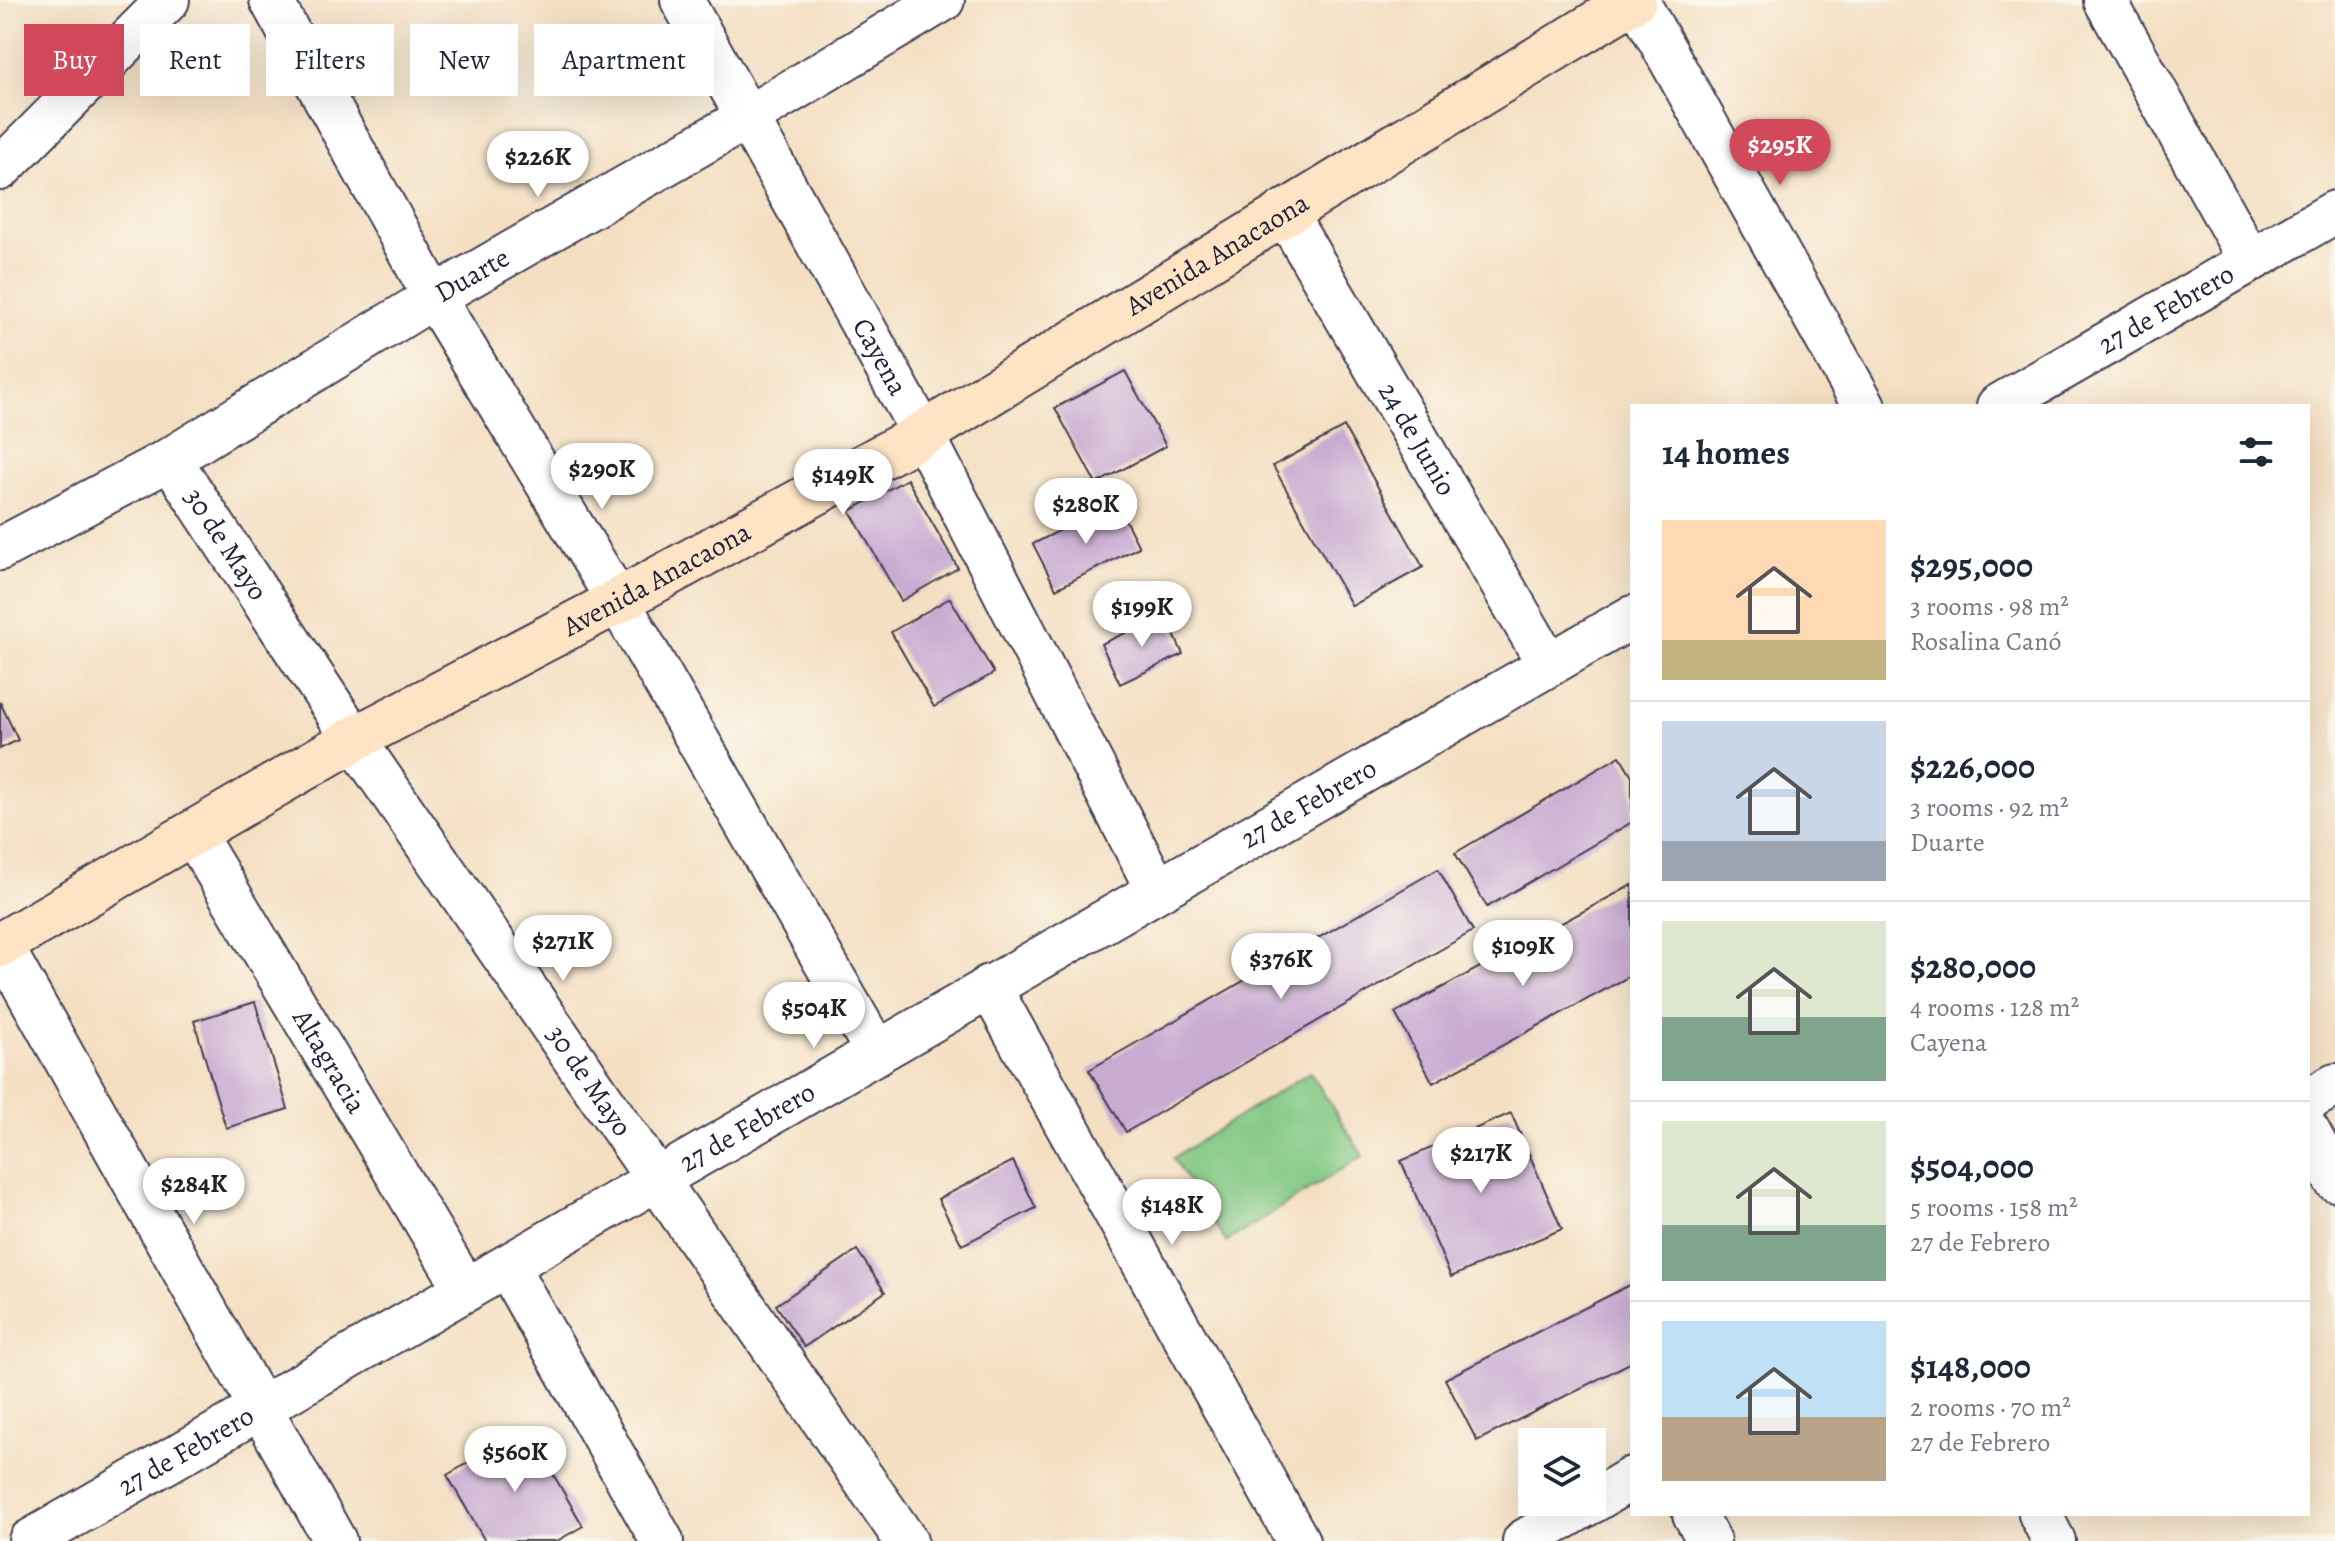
<!DOCTYPE html>
<html lang="en">
<head>
<meta charset="utf-8">
<style>
  :root { --surface:#fff; --page:#f6f6f7; --text:#1f2937; --muted:#747a83; --line:#e0e1e3; --accent:#d1495b }
  body { margin:0; font-family:Alegreya,serif; background:var(--page); color:var(--text); height:100vh; display:flex; flex-direction:column; font-size:30px; white-space:nowrap }
  * { box-sizing:border-box; margin:0 }
  p { font-size:26px; color:var(--muted) }
  .icon { flex:none; width:44px; height:44px; fill:none; stroke:currentColor; stroke-width:2; stroke-linecap:round; stroke-linejoin:round }
  .map { position:relative; flex:1; overflow:hidden }
  .details { position:absolute; left:1630px; top:404px; width:680px; height:1112px; display:flex; flex-direction:column; background:var(--surface); border-radius:0px; box-shadow:0 8px 32px #0002 }
  .details>* { flex:none }
  .guide { position:absolute; left:24px; top:24px; width:760px; height:72px; display:flex; gap:16px }
  .tools { position:absolute; left:1518px; top:1428px; display:grid; gap:16px }
  .tools a { display:grid; place-items:center; width:88px; height:88px; border-radius:0px; background:var(--surface); box-shadow:0 8px 32px #0002; font-size:40px }
  .price { position:absolute; translate:-50% -68px; padding:0 18px; border-radius:28px; background:#fff; color:#222; font-size:26px; line-height:52px; filter:drop-shadow(0 2px 4px #0008) }
  .price::after { content:''; position:absolute; left:50%; top:48px; width:24px; height:18px; margin-left:-12px; background:inherit; clip-path:polygon(0 0,100% 0,50% 100%) }
  .price.current { background:var(--accent); color:#fff }
  ul { padding:0; list-style:none }
  li { display:flex; align-items:center; gap:24px; height:200px; padding:0 32px }
  li+li { border-top:2px solid var(--line) }
  li span { display:grid; place-items:center; flex:none; width:224px; height:160px; border-radius:0px; color:#555 }
  li>.icon { margin-inline-start:auto }
  span .icon { width:96px; height:96px; fill:#fffc; stroke-width:1 }
  li b { font-size:34px }
  h2 { display:flex; justify-content:space-between; align-items:center; height:96px; padding:0 32px; font-size:34px }
  .pill { padding:0 28px; border-radius:0px; background:var(--surface); box-shadow:0 8px 32px #0002; font-size:28px; line-height:72px }
  .pill.current { background:var(--accent); color:#fff }
  .map>svg:first-child { display:block }
  .pitch { fill:#82c883; stroke:#52755f; stroke-width:2 }
  .building { fill:#c9abd2 }
  .lines { fill:none; stroke-linecap:round; stroke-linejoin:round }
  .street-casing { stroke:#423e4f; stroke-width:46 }
  .secondary-casing { stroke:#423e4f; stroke-width:48 }
  .street { stroke:#fff; stroke-width:42 }
  .secondary { stroke:#fee4c5; stroke-width:44 }
  .labels { text-anchor:middle; dominant-baseline:central; stroke-width:7; stroke-linejoin:round; paint-order:stroke }
  .street-label { font-size:28px; fill:#22223b; stroke:#fbf7ec }
</style>
</head>
<body>
<div class="map">
<svg width="2335" height="1541" viewBox="0 0 2335 1541">
  <rect width="100%" height="100%" fill="#fbf7ec"/>
  <filter id="ink" filterUnits="userSpaceOnUse"><feTurbulence type="fractalNoise" baseFrequency=".0125" numOctaves="2"/><feDisplacementMap in="SourceGraphic" scale="16" xChannelSelector="R" yChannelSelector="G"/><feConvolveMatrix kernelMatrix="1 2 1 2 8 2 1 2 1" color-interpolation-filters="sRGB"/></filter>
  <filter id="wash" filterUnits="userSpaceOnUse"><feTurbulence type="fractalNoise" baseFrequency=".006" numOctaves="4" result="noise"/><feDisplacementMap in="SourceGraphic" scale="32" xChannelSelector="R" yChannelSelector="G"/><feGaussianBlur stdDeviation="1.8" result="paint"/><feColorMatrix in="noise" values="0 0 0 0 0 0 0 0 0 0 0 0 0 0 0 0 0 1.4 0 .05"/><feComposite in="paint" operator="in"/></filter>
  <g filter="url(#wash)">
    <rect width="100%" height="100%" fill="#f4dfc2"/>
    <!-- pitch -->
    <path class="pitch" d="M1310 1072 1363 1156 1226 1242 1173 1158Z"/>
    <g id="blocks">
      <!-- building -->
      <g class="building">
        <path d="M1125 371 1166 446 1096 484 1055 408Z"/>
        <path d="M1344 427 1423 567 1352 606 1273 466Z"/>
        <path d="M907 479 958 568 901 601 850 511Z"/>
        <path d="M1116 502 1139 547 1056 589 1033 544Z"/>
        <path d="M950 598 994 673 934 707 891 632Z"/>
        <path d="M1165 615 1183 654 1120 684 1101 644Z"/>
        <path d="M0 702 18 740 0 749Z"/>
        <path d="M1620 756 1632 776V822L1487 907 1455 853Z"/>
        <path d="M1438 869 1473 931 1126 1132 1089 1070Z"/>
        <path d="M1632 885V975L1433 1083 1395 1013Z"/>
        <path d="M255 1002 288 1109 226 1128 194 1021Z"/>
        <path d="M1511 1113 1562 1229 1451 1277 1401 1161Z"/>
        <path d="M1013 1161 1036 1208 962 1245 938 1199Z"/>
        <path d="M857 1250 885 1292 804 1347 776 1305Z"/>
        <path d="M1632 1284V1362L1477 1441 1445 1379Z"/>
        <path d="M527 1429 583 1526 557 1541H485L447 1475Z"/>
      </g>
    </g>
  </g>
  <g filter="url(#ink)">
    <use href="#blocks" fill-opacity="0" stroke="#423e4f" stroke-width="2"/>
    <g class="lines">
      <!-- street casing -->
      <g class="street-casing">
        <g id="street">
          <path d="M271 0 434 297 618 601 877 1053"/>
          <path id="s1" d="M682 0 923 434 1157 890"/>
          <path d="M1637 0 1864 406"/>
          <path d="M2105 0 2250 261"/>
          <path d="M0 169 168 0"/>
          <path id="s2" d="M1284 211 1549 665"/>
          <path id="s3" d="M1998 406 2335 212"/>
          <path id="s4" d="M170 459 354 739 906 1541"/>
          <path id="s5" d="M0 549 170 459 434 297 748 117 943 0"/>
          <path id="s6" d="M193 833 466 1290"/>
          <path d="M0 943 335 1541"/>
          <path d="M989 986 1298 1541"/>
          <path d="M2308 1100 2335 1085"/>
          <path d="M2308 1131 2335 1180"/>
          <path d="M507 1266 662 1541"/>
          <path d="M1592 1502 1632 1478"/>
          <path d="M1694 1514 1709 1541"/>
          <path d="M2040 1514 2054 1541"/>
          <path id="s7" d="M30 1541 1632 617"/>
          <path d="M1524 1541 1591 1502"/>
        </g>
      </g>
      <!-- secondary casing -->
      <g class="secondary-casing">
        <g id="secondary">
          <path id="s8" d="M0 945 354 739 618 601 923 434 1634 0"/>
        </g>
      </g>
      <!-- street -->
      <use href="#street" class="street"/>
      <!-- secondary -->
      <use href="#secondary" class="secondary"/>
    </g>
  </g>
  <g class="labels">
    <!-- street labels -->
    <g class="street-label">
      <text stroke="none"><textPath href="#s8" startOffset="1400">Avenida Anacaona</textPath></text>
      <text stroke="none"><textPath href="#s5" startOffset="546">Duarte</textPath></text>
      <text stroke="none"><textPath href="#s3" startOffset="194">27 de Febrero</textPath></text>
      <text stroke="none"><textPath href="#s1" startOffset="408">Cayena</textPath></text>
      <text stroke="none"><textPath href="#s2" startOffset="264">24 de Junio</textPath></text>
      <text stroke="none"><textPath href="#s4" startOffset="102">30 de Mayo</textPath></text>
      <text stroke="none"><textPath href="#s8" startOffset="752">Avenida Anacaona</textPath></text>
      <text stroke="none"><textPath href="#s7" startOffset="1476">27 de Febrero</textPath></text>
      <text stroke="none"><textPath href="#s6" startOffset="266">Altagracia</textPath></text>
      <text stroke="none"><textPath href="#s4" startOffset="750">30 de Mayo</textPath></text>
      <text stroke="none"><textPath href="#s7" startOffset="828">27 de Febrero</textPath></text>
      <text stroke="none"><textPath href="#s7" startOffset="180">27 de Febrero</textPath></text>
    </g>
  </g>
</svg>
<div class="tools">
<a><svg class="icon" aria-label="layers" viewBox="0 0 24 24"><path d="M12 4l9 5-9 5-9-5zM3 14l9 5 9-5"/></svg></a>
</div>
<b class="price current" style="left:1780px;top:187px">$295K</b>
<b class="price" style="left:538px;top:199px">$226K</b>
<b class="price" style="left:602px;top:511px">$290K</b>
<b class="price" style="left:843px;top:517px">$149K</b>
<b class="price" style="left:1086px;top:546px">$280K</b>
<b class="price" style="left:1142px;top:649px">$199K</b>
<b class="price" style="left:563px;top:983px">$271K</b>
<b class="price" style="left:1523px;top:988px">$109K</b>
<b class="price" style="left:1281px;top:1001px">$376K</b>
<b class="price" style="left:814px;top:1050px">$504K</b>
<b class="price" style="left:1481px;top:1195px">$217K</b>
<b class="price" style="left:194px;top:1226px">$284K</b>
<b class="price" style="left:1172px;top:1247px">$148K</b>
<b class="price" style="left:515px;top:1494px">$560K</b>
<div class="guide">
<a class="pill current">Buy</a>
<a class="pill">Rent</a>
<a class="pill">Filters</a>
<a class="pill">New</a>
<a class="pill">Apartment</a>
</div>
<section class="details">
<h2>14 homes<svg class="icon" aria-label="filters" viewBox="0 0 24 24"><path d="M4 7h16M4 17h16"/><circle cx="9" cy="7" r="2"/><circle cx="15" cy="17" r="2"/></svg></h2>
<ul>
<li><span style="background:linear-gradient(#ffd9b3 75%,#c2b280 0)"><svg class="icon" aria-label="home" viewBox="0 0 24 24"><path d="M3 11l9-7 9 7M6 9v11h12V9"/></svg></span><div><b>$295,000</b><p>3 rooms · 98 m²</p><p>Rosalina Canó</p></div></li>
<li><span style="background:linear-gradient(#c9d6e8 75%,#9aa5b1 0)"><svg class="icon" aria-label="home" viewBox="0 0 24 24"><path d="M3 11l9-7 9 7M6 9v11h12V9"/></svg></span><div><b>$226,000</b><p>3 rooms · 92 m²</p><p>Duarte</p></div></li>
<li><span style="background:linear-gradient(#dfe7d0 60%,#7fa58c 0)"><svg class="icon" aria-label="home" viewBox="0 0 24 24"><path d="M3 11l9-7 9 7M6 9v11h12V9"/></svg></span><div><b>$280,000</b><p>4 rooms · 128 m²</p><p>Cayena</p></div></li>
<li><span style="background:linear-gradient(#dfe7d0 65%,#7fa58c 0)"><svg class="icon" aria-label="home" viewBox="0 0 24 24"><path d="M3 11l9-7 9 7M6 9v11h12V9"/></svg></span><div><b>$504,000</b><p>5 rooms · 158 m²</p><p>27 de Febrero</p></div></li>
<li><span style="background:linear-gradient(#bfe0f5 60%,#b9a48a 0)"><svg class="icon" aria-label="home" viewBox="0 0 24 24"><path d="M3 11l9-7 9 7M6 9v11h12V9"/></svg></span><div><b>$148,000</b><p>2 rooms · 70 m²</p><p>27 de Febrero</p></div></li>
</ul>
</section>
</div>
</body>
</html>
